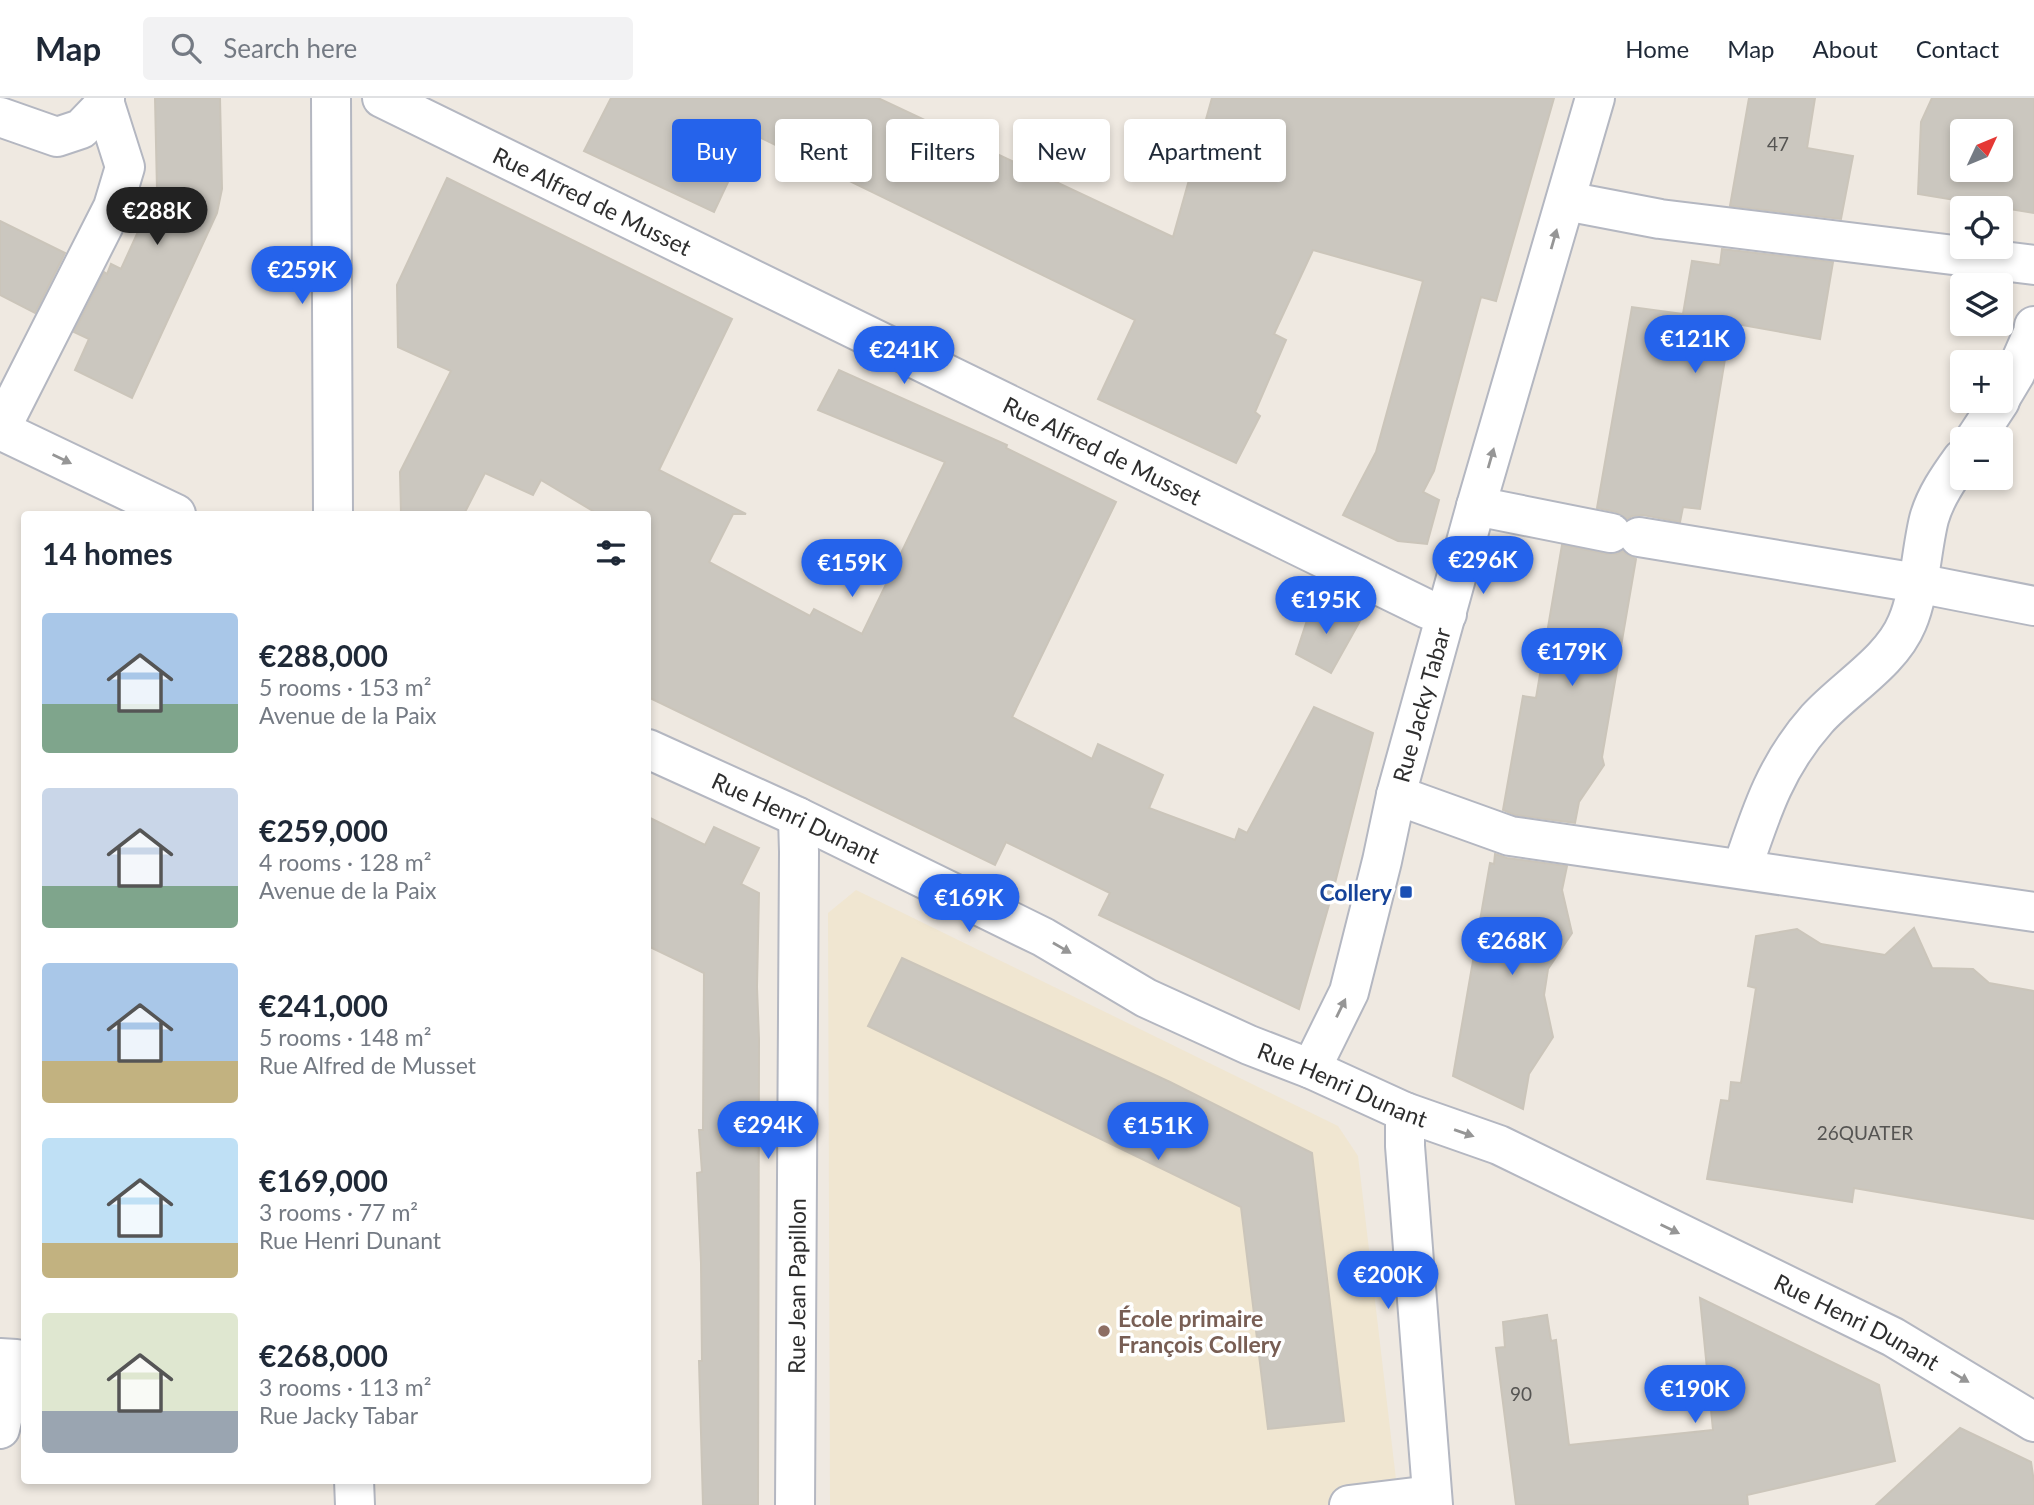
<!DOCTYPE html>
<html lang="en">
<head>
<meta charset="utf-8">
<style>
  :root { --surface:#fff; --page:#f2f2f3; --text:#1f2937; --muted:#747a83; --line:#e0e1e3; --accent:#2563eb }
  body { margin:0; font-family:Lato,sans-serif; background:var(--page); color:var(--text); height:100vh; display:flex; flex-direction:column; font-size:26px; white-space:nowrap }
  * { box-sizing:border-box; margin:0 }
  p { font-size:23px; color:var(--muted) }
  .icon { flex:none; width:38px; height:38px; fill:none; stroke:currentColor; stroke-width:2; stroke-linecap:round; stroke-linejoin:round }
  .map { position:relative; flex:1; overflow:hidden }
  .details { position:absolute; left:21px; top:413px; width:630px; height:973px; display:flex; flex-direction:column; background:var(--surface); border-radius:7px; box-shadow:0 4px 10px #0003 }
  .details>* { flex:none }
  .top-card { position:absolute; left:672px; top:21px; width:665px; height:63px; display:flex; gap:14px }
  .needle { width:46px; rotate:46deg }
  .fabs { position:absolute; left:1950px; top:21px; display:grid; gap:14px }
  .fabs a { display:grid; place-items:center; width:63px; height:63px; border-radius:7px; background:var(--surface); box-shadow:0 4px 10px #0003; font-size:35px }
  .price { position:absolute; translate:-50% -60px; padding:0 16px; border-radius:24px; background:var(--accent); color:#fff; font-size:23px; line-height:46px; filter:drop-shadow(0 2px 4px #0008) }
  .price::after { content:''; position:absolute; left:50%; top:42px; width:21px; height:16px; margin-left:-10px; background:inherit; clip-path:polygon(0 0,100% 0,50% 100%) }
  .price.current { background:#222; color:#fff }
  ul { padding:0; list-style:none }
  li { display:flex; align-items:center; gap:21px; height:175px; padding:0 21px }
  li span { display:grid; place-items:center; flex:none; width:196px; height:140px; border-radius:7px; color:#555 }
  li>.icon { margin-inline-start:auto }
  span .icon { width:84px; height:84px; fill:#fffc; stroke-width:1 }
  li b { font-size:30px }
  h2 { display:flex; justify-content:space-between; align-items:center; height:84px; padding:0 21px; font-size:30px }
  .pill { padding:0 24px; border-radius:7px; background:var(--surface); box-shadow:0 4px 10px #0003; font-size:24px; line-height:63px }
  .pill.current { background:var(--accent); color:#fff }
  header { display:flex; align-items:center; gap:42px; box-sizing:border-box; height:98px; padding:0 35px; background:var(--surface); border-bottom:2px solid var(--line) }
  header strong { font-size:33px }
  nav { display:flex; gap:38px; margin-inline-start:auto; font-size:24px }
  .search { width:490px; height:63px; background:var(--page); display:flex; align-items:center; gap:18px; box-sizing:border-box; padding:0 24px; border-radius:7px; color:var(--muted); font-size:26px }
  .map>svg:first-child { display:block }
  .education { fill:#f0e6d1 }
  .building { fill:#cbc7bf; stroke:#cbc5ba; stroke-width:2; fill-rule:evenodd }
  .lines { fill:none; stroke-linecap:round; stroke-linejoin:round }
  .minor-casing { stroke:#b4b7c1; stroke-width:42 }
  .minor { stroke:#fff; stroke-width:38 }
  .oneway { fill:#969696 }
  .transit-dot { fill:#1a4fb4; stroke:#fff; stroke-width:2.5 }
  .education-dot { fill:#8d6e63; stroke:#fff; stroke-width:2.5 }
  .labels { text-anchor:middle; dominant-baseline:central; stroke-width:7; stroke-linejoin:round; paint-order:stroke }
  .number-label { font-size:19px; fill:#555452 }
  .street-label { font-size:23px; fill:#2e2e2e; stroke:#fff }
  .transit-label { font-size:23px; font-weight:bold; fill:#164399; stroke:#fff; text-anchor:end }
  .education-label { font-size:23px; font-weight:bold; fill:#785e54; stroke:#fff; text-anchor:start }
</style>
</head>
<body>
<header>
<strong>Map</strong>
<div class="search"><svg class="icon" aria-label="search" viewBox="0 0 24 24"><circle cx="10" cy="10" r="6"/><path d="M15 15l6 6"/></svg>Search here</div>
<nav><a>Home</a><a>Map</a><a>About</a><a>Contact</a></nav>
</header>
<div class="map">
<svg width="2034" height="1407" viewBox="0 0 2034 1407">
  <rect width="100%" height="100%" fill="#efe9e1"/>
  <!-- education -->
  <path class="education" d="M856 792 1338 1028 1358 1058 1399 1407H830L828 815Z"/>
  <!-- building -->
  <g class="building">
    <path d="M155 0H220L222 91 217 115 132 300 75 272 89 241 74 234 104 174 107 176 111 166 121 171 157 92Z"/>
    <path d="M611 0H878L1173 139 1212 0H1554L1496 203 1481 199 1434 373 1423 394 1439 402 1427 446 1398 443 1343 417 1376 354 1423 183 1313 152 1274 236 1286 242 1255 314 1260 318 1236 365 1098 301 1135 222 751 35 714 114 584 53Z"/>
    <path d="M1749 0H1815L1807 50 1853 58 1841 121 1730 108Z"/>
    <path d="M1932 0H2034V115L1918 96 1921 24ZM1962 33H2000V72H1962Z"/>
    <path d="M447 80 732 221 659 372 746 416H733L709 464 810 518 814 511 862 536 945 364 818 312 839 272 1007 347 1006 350 1116 404 1012 619 1092 661 1098 646 1163 677 1149 710 1235 742 1239 731 1247 735 1314 609 1373 635 1333 793 1299 911 1099 817 1110 795 1006 744 995 767 648 599V416H598L541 382 533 397 485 375 464 416H401L400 374 451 273 398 249 397 187Z"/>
    <path d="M0 123 65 155 35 215 0 197Z"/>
    <path d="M1722 151 1833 164 1820 241 1731 225 1700 411 1683 409 1680 424 1643 417 1632 418 1627 421 1616 414 1597 410 1632 209 1683 216 1692 163 1720 167Z"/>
    <path d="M1562 447 1607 456H1617L1623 453 1626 456 1636 461 1602 659 1604 667 1579 704 1575 725 1515 717 1503 712 1523 598 1536 600Z"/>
    <path d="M1314 501 1360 523 1331 575 1296 556Z"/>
    <path d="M648 719 705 747 714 729 759 750 741 786 759 795 757 889 759 941 758 1407H703L699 1263H702L701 1165 697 1075 702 1074 699 1032H703L704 875 648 848Z"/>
    <path d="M1495 756 1507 760 1567 768 1562 792 1572 835 1548 871 1544 897 1553 939 1529 976 1523 1011 1453 978 1490 765 1494 766Z"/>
    <path d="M1914 830 1932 870 1973 871 1989 885 2034 893V1121L1854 1090 1852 1104 1707 1081 1721 1002 1729 1003 1731 984 1741 985 1756 890 1748 888 1756 838 1797 831 1821 846 1885 857Z"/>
    <path d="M902 860 1170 984 1312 1055 1344 1323 1268 1331 1241 1109 868 928Z"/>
    <path d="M1700 1200 1879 1287 1895 1363 1747 1397 1748 1407H1516L1496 1250 1505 1249 1503 1224 1547 1217 1551 1243 1556 1242 1569 1347 1713 1332Z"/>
    <path d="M1960 1330 2031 1364 2034 1384V1407H1876Z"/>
  </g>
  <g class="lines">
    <!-- minor casing -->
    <g class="minor-casing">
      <g id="minor">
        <path d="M331 0 333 416"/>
        <path id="s1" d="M382 0 1427 511 1447 516"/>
        <path d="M0 19 57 39 81 31 105 6"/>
        <path d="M1566 103 1660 121 2034 167"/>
        <path d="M2000 301 2015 276 2033 235 2034 228"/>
        <path d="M0 332 113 109 125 69 105 6V0"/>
        <path d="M0 332 176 416"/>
        <path d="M1975 341 2000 303"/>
        <path d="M1476 408 1611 435"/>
        <path d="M1639 439 1917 485 2034 508"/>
        <path id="s2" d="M648 651 798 719 1043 839 1146 900 1249 947 1311 971 1405 1014 1499 1047 1893 1239 2034 1324"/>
        <path d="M1396 697 1510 738 2034 814"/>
        <path d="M1742 771C1761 714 1776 667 1817 621 1845 590 1891 564 1907 525 1920 495 1921 453 1929 421 1935 399 1949 379 1962 361"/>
        <path id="s3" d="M1311 971 1349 894 1382 763 1396 697 1476 408 1595 0"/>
        <path d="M1405 1014V1048L1433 1407"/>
        <path d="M0 1260 16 1261 0 1331"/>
        <path d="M354 1382 355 1407"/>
        <path id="s4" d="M795 1407 799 754 798 719"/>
        <path d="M1349 1407 1431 1397"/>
      </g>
    </g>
    <!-- minor -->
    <use href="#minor" class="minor"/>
  </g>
  <!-- one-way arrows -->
  <defs><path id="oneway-solid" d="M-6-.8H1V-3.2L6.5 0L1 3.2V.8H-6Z" transform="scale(1.75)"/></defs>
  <g class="oneway">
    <use href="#oneway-solid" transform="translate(1554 141) rotate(-74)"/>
    <use href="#oneway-solid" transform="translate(1491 360) rotate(-74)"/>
    <use href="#oneway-solid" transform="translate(62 361) rotate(26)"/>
    <use href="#oneway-solid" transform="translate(1062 850) rotate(30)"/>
    <use href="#oneway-solid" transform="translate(1341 910) rotate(-64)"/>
    <use href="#oneway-solid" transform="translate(1464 1035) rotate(19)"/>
    <use href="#oneway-solid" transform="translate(1670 1131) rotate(26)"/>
    <use href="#oneway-solid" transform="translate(1960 1279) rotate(31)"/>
  </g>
  <!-- markers -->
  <rect class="transit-dot" x="1399" y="787" width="14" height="14" rx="3.5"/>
  <circle class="education-dot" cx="1104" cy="1233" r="7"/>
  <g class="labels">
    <!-- number labels -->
    <g class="number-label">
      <text x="1778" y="45">47</text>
      <text x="1865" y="1034">26QUATER</text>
      <text x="1521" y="1295">90</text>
    </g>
    <!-- street labels -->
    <g class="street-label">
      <text stroke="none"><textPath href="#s1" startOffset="234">Rue Alfred de Musset</textPath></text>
      <text stroke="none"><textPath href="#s1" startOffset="802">Rue Alfred de Musset</textPath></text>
      <text stroke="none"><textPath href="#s3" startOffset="382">Rue Jacky Tabar</textPath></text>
      <text stroke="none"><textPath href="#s2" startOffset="163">Rue Henri Dunant</textPath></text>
      <text stroke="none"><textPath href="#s2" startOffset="772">Rue Henri Dunant</textPath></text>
      <text stroke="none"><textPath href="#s4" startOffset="219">Rue Jean Papillon</textPath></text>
      <text stroke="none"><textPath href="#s2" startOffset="1339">Rue Henri Dunant</textPath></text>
    </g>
    <!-- transit labels -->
    <g class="transit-label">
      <text x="1392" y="794">Collery</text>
    </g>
    <!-- education labels -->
    <g class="education-label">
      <text x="1118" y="1220">École primaire<tspan x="1118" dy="26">François Collery</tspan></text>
    </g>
  </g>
</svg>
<div class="fabs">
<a><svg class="needle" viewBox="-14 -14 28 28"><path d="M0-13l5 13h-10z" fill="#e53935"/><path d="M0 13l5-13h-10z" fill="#747a83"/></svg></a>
<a><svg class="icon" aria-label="locate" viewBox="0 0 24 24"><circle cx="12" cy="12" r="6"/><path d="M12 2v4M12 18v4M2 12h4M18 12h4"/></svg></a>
<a><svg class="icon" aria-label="layers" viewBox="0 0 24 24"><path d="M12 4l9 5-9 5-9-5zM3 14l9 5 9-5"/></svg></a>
<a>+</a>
<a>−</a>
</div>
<b class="price current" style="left:157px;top:149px">€288K</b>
<b class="price" style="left:302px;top:208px">€259K</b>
<b class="price" style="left:1695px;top:277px">€121K</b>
<b class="price" style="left:904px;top:288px">€241K</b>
<b class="price" style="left:1483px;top:498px">€296K</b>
<b class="price" style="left:852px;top:501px">€159K</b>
<b class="price" style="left:1326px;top:538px">€195K</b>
<b class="price" style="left:1572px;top:590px">€179K</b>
<b class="price" style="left:969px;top:836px">€169K</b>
<b class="price" style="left:1512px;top:879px">€268K</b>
<b class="price" style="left:768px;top:1063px">€294K</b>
<b class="price" style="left:1158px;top:1064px">€151K</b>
<b class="price" style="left:1388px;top:1213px">€200K</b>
<b class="price" style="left:1695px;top:1327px">€190K</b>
<div class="top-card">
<a class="pill current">Buy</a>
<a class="pill">Rent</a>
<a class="pill">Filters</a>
<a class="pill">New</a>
<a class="pill">Apartment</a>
</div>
<section class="details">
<h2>14 homes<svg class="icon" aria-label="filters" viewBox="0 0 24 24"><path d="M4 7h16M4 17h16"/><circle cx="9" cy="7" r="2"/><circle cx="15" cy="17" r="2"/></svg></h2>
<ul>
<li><span style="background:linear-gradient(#a9c7e8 65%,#7fa58c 0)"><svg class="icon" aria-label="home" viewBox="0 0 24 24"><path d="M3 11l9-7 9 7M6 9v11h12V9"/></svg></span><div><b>€288,000</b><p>5 rooms · 153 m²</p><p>Avenue de la Paix</p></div></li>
<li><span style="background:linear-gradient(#c9d6e8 70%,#7fa58c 0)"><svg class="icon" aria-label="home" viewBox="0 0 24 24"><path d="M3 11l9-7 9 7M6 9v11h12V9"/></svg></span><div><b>€259,000</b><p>4 rooms · 128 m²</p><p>Avenue de la Paix</p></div></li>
<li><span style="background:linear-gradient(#a9c7e8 70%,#c2b280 0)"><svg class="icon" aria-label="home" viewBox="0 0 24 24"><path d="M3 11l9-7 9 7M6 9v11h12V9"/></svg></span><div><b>€241,000</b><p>5 rooms · 148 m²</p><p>Rue Alfred de Musset</p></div></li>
<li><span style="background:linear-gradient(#bfe0f5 75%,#c2b280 0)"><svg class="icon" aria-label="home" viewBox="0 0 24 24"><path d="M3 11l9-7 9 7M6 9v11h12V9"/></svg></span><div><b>€169,000</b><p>3 rooms · 77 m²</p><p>Rue Henri Dunant</p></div></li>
<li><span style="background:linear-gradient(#dfe7d0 70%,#9aa5b1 0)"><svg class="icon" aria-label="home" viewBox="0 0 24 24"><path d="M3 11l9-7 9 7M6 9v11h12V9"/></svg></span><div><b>€268,000</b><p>3 rooms · 113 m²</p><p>Rue Jacky Tabar</p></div></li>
</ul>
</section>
</div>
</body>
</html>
